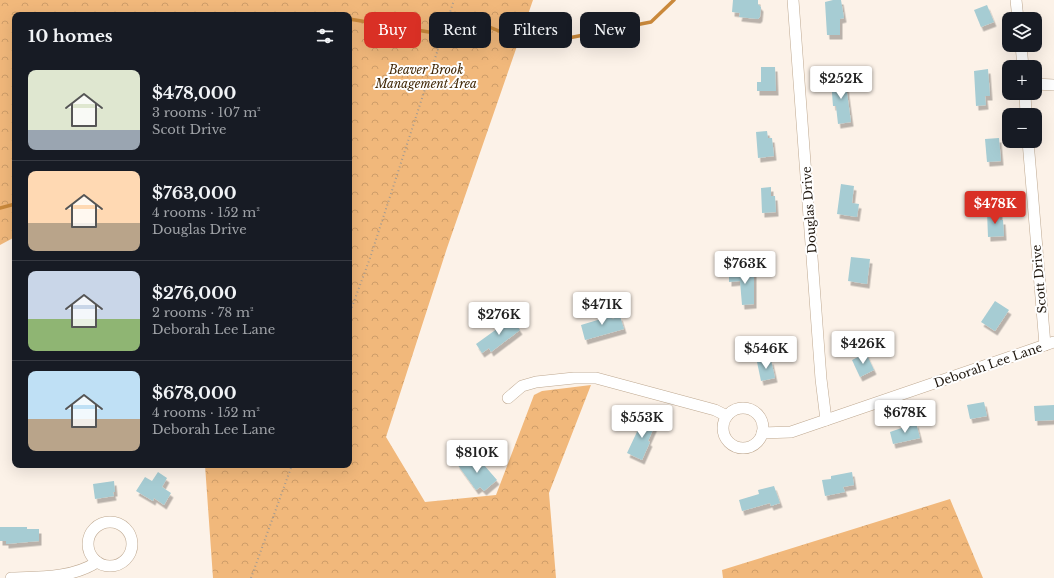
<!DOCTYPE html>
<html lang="en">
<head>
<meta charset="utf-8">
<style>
  :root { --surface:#171b24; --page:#242831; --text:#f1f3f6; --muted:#9ea1a6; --line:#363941; --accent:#d93025 }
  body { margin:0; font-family:"Libre Baskerville",serif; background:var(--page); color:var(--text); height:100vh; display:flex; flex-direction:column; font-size:15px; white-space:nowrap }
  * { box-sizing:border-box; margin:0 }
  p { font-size:13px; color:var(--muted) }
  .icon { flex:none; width:22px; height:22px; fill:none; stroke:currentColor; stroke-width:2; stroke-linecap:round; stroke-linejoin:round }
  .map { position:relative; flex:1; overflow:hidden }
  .side { position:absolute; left:12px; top:12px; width:340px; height:456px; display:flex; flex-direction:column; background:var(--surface); border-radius:8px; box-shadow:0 4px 16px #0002 }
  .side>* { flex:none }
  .banner { position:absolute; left:364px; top:12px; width:380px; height:36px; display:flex; gap:8px }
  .controls { position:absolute; left:1002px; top:12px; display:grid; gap:8px }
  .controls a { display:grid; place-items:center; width:40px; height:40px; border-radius:8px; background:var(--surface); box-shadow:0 4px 16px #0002; font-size:20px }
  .price { position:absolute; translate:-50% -34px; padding:0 9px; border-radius:4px; background:#fff; color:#222; font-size:13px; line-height:26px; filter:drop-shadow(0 1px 2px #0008) }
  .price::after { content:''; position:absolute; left:50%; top:24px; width:12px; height:9px; margin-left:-6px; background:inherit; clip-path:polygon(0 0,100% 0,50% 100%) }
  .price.on { background:var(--accent); color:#fff }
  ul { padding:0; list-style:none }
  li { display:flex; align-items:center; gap:12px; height:100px; padding:0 16px }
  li+li { border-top:1px solid var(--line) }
  li span { display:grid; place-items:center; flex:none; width:112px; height:80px; border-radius:8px; color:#555 }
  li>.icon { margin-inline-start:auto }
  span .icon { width:48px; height:48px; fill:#fffc; stroke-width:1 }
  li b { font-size:17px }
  h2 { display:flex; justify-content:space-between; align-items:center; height:48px; padding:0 16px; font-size:17px }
  .pill { padding:0 14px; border-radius:8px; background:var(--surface); box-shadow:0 4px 16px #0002; font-size:14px; line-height:36px }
  .pill.on { background:var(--accent); color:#fff }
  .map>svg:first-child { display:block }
  .forest { fill:url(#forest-crowns) }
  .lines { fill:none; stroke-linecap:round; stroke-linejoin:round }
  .stream { stroke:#ca893b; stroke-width:3.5 }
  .building { fill:#a6ccd3; filter:url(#shadow) }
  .minor-casing { stroke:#bea890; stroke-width:12 }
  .path { stroke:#a49b91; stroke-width:2; stroke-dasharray:1 3; stroke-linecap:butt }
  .minor { stroke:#fff; stroke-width:11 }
  .labels { text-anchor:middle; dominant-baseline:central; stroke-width:4; stroke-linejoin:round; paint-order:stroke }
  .park-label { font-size:12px; font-style:italic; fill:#412705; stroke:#fff }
  .street-label { font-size:12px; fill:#1e160d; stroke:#fff }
</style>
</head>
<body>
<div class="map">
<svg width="1054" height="578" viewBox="0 0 1054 578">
  <defs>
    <pattern id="forest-crowns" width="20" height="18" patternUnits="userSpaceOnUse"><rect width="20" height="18" fill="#f1b87b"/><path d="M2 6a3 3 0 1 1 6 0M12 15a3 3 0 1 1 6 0" fill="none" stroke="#ce9d69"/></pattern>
    <filter id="shadow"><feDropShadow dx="2.5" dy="4.5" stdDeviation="0" flood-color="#0004"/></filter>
  </defs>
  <rect width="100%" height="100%" fill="#fcf2e8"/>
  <!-- forest -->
  <g class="forest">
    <path d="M0 0H533L447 248 386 437 425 502 496 495 534 395 542 391 591 385 549 493 556 578H213L205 465H349V15H15V237L0 245Z"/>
    <path d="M950 499 983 578H723L722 570Z"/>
  </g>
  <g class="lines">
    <!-- stream -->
    <g class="stream">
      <path d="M349 19 435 33"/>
      <path d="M446 36 487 26 532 45 651 22 674 0"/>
      <path d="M0 208 15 204"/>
    </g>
  </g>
  <!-- building -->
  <g class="building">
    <path d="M733 0H758V4L761 7 760 17 758 19 739 17 740 13 732 12Z"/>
    <path d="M833 0H841L844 18 840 19V35H827L825 2Z"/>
    <path d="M987 5 994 22 981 27 974 10Z"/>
    <path d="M761 67H775L776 91H757V82H761Z"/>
    <path d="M988 69 990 96H985L986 105 976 106 974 71Z"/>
    <path d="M845 78 851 122 838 124 836 106H833L831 80Z"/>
    <path d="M767 131 768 138H772L774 156 758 158 756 132Z"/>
    <path d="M999 138 1001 161 987 162 985 139Z"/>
    <path d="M841 184 854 186 852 203 859 204 857 217 837 214Z"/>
    <path d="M771 187V196H775L776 212 762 213 761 188Z"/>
    <path d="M987 212H1000V220H1003L1004 236 988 237Z"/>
    <path d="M851 257 870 259 867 284 848 281Z"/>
    <path d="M754 271V304L742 305 740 281 729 282V272Z"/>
    <path d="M995 301 1009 310 995 331 981 322Z"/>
    <path d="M610 311 612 319 620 316 624 329 585 340 581 325 601 319 600 314Z"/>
    <path d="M512 318 520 330 491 352 489 348 482 353 476 344Z"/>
    <path d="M866 353 874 370 860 377 852 360Z"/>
    <path d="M771 360 775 378 761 381 757 362Z"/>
    <path d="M984 402 987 416 970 419 967 405Z"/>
    <path d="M1054 405V420L1035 421 1034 406Z"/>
    <path d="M644 417 656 423 648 441 650 442 642 460 627 453Z"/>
    <path d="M916 423 920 438 893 444 890 432Z"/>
    <path d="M469 454 480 468 484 465 497 480 484 491 480 487 476 490 457 464Z"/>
    <path d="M158 472 167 478 162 487 171 493 164 505 154 498 153 501 136 491 145 477 152 481Z"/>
    <path d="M852 472 854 485 843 487 845 492 825 496 822 480 831 479V476Z"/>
    <path d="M114 481 115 492H113L114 496 95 499 93 484Z"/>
    <path d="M774 486 780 503 771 506 770 503 742 511 739 500 759 494 758 490Z"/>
    <path d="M0 527H27V529H39V541L6 544V541H0Z"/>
  </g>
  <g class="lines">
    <!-- minor casing -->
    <g class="minor-casing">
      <g id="minor">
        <path d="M793 0 821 379 826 420"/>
        <path d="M1016 0 1018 19"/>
        <path d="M1021 45 1023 67"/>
        <path d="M1035 84 1054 85"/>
        <path d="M1025 93 1026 115"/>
        <path d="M1028 141 1045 345"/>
        <path d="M508 398 522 386 536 382 574 378H596L715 410 727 416"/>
        <circle cx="743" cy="428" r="20"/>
        <path d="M762 433 791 432 1054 342"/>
        <circle cx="110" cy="544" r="22"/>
        <path d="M11 578C40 577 73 578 97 562"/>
      </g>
    </g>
    <!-- path -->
    <g class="path">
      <path d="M349 315 370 258 454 0"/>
      <path d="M251 578 292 465"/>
    </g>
    <!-- minor -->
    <use href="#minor" class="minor"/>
  </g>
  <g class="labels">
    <!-- park labels -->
    <g class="park-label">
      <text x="426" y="69">Beaver Brook<tspan x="426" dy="14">Management Area</tspan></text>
    </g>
    <!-- street labels -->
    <g class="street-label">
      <text transform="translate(809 210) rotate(-94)">Douglas Drive</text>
      <text transform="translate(1039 279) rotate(-95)">Scott Drive</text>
      <text transform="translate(988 365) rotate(-19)">Deborah Lee Lane</text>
    </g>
  </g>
</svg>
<div class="controls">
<a><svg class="icon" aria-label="layers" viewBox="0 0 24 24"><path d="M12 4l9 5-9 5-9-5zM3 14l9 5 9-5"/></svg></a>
<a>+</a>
<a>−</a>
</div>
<b class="price" style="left:841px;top:100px">$252K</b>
<b class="price on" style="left:995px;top:225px">$478K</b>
<b class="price" style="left:745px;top:285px">$763K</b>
<b class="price" style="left:602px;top:326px">$471K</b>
<b class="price" style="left:499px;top:336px">$276K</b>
<b class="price" style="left:863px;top:365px">$426K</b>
<b class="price" style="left:766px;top:370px">$546K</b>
<b class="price" style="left:905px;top:434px">$678K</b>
<b class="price" style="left:642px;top:439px">$553K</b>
<b class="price" style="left:477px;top:474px">$810K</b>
<div class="banner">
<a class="pill on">Buy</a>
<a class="pill">Rent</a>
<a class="pill">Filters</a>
<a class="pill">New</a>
</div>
<section class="side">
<h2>10 homes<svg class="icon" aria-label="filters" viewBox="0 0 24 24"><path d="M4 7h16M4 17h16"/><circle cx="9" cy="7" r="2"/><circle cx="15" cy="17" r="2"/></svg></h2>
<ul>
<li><span style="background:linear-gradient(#dfe7d0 75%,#9aa5b1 0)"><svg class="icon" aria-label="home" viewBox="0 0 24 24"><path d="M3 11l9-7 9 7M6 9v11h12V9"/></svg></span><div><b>$478,000</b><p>3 rooms · 107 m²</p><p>Scott Drive</p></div></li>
<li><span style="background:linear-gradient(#ffd9b3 65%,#b9a48a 0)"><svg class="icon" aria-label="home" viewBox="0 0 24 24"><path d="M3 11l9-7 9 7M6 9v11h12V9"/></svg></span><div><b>$763,000</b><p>4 rooms · 152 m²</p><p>Douglas Drive</p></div></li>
<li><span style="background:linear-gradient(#c9d6e8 60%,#8fb573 0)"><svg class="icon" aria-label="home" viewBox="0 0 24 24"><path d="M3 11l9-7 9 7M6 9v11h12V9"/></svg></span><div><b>$276,000</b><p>2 rooms · 78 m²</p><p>Deborah Lee Lane</p></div></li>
<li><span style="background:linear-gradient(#bfe0f5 60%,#b9a48a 0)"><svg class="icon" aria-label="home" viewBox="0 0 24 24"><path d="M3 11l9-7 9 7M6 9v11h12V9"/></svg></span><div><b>$678,000</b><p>4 rooms · 152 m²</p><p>Deborah Lee Lane</p></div></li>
</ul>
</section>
</div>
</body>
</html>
